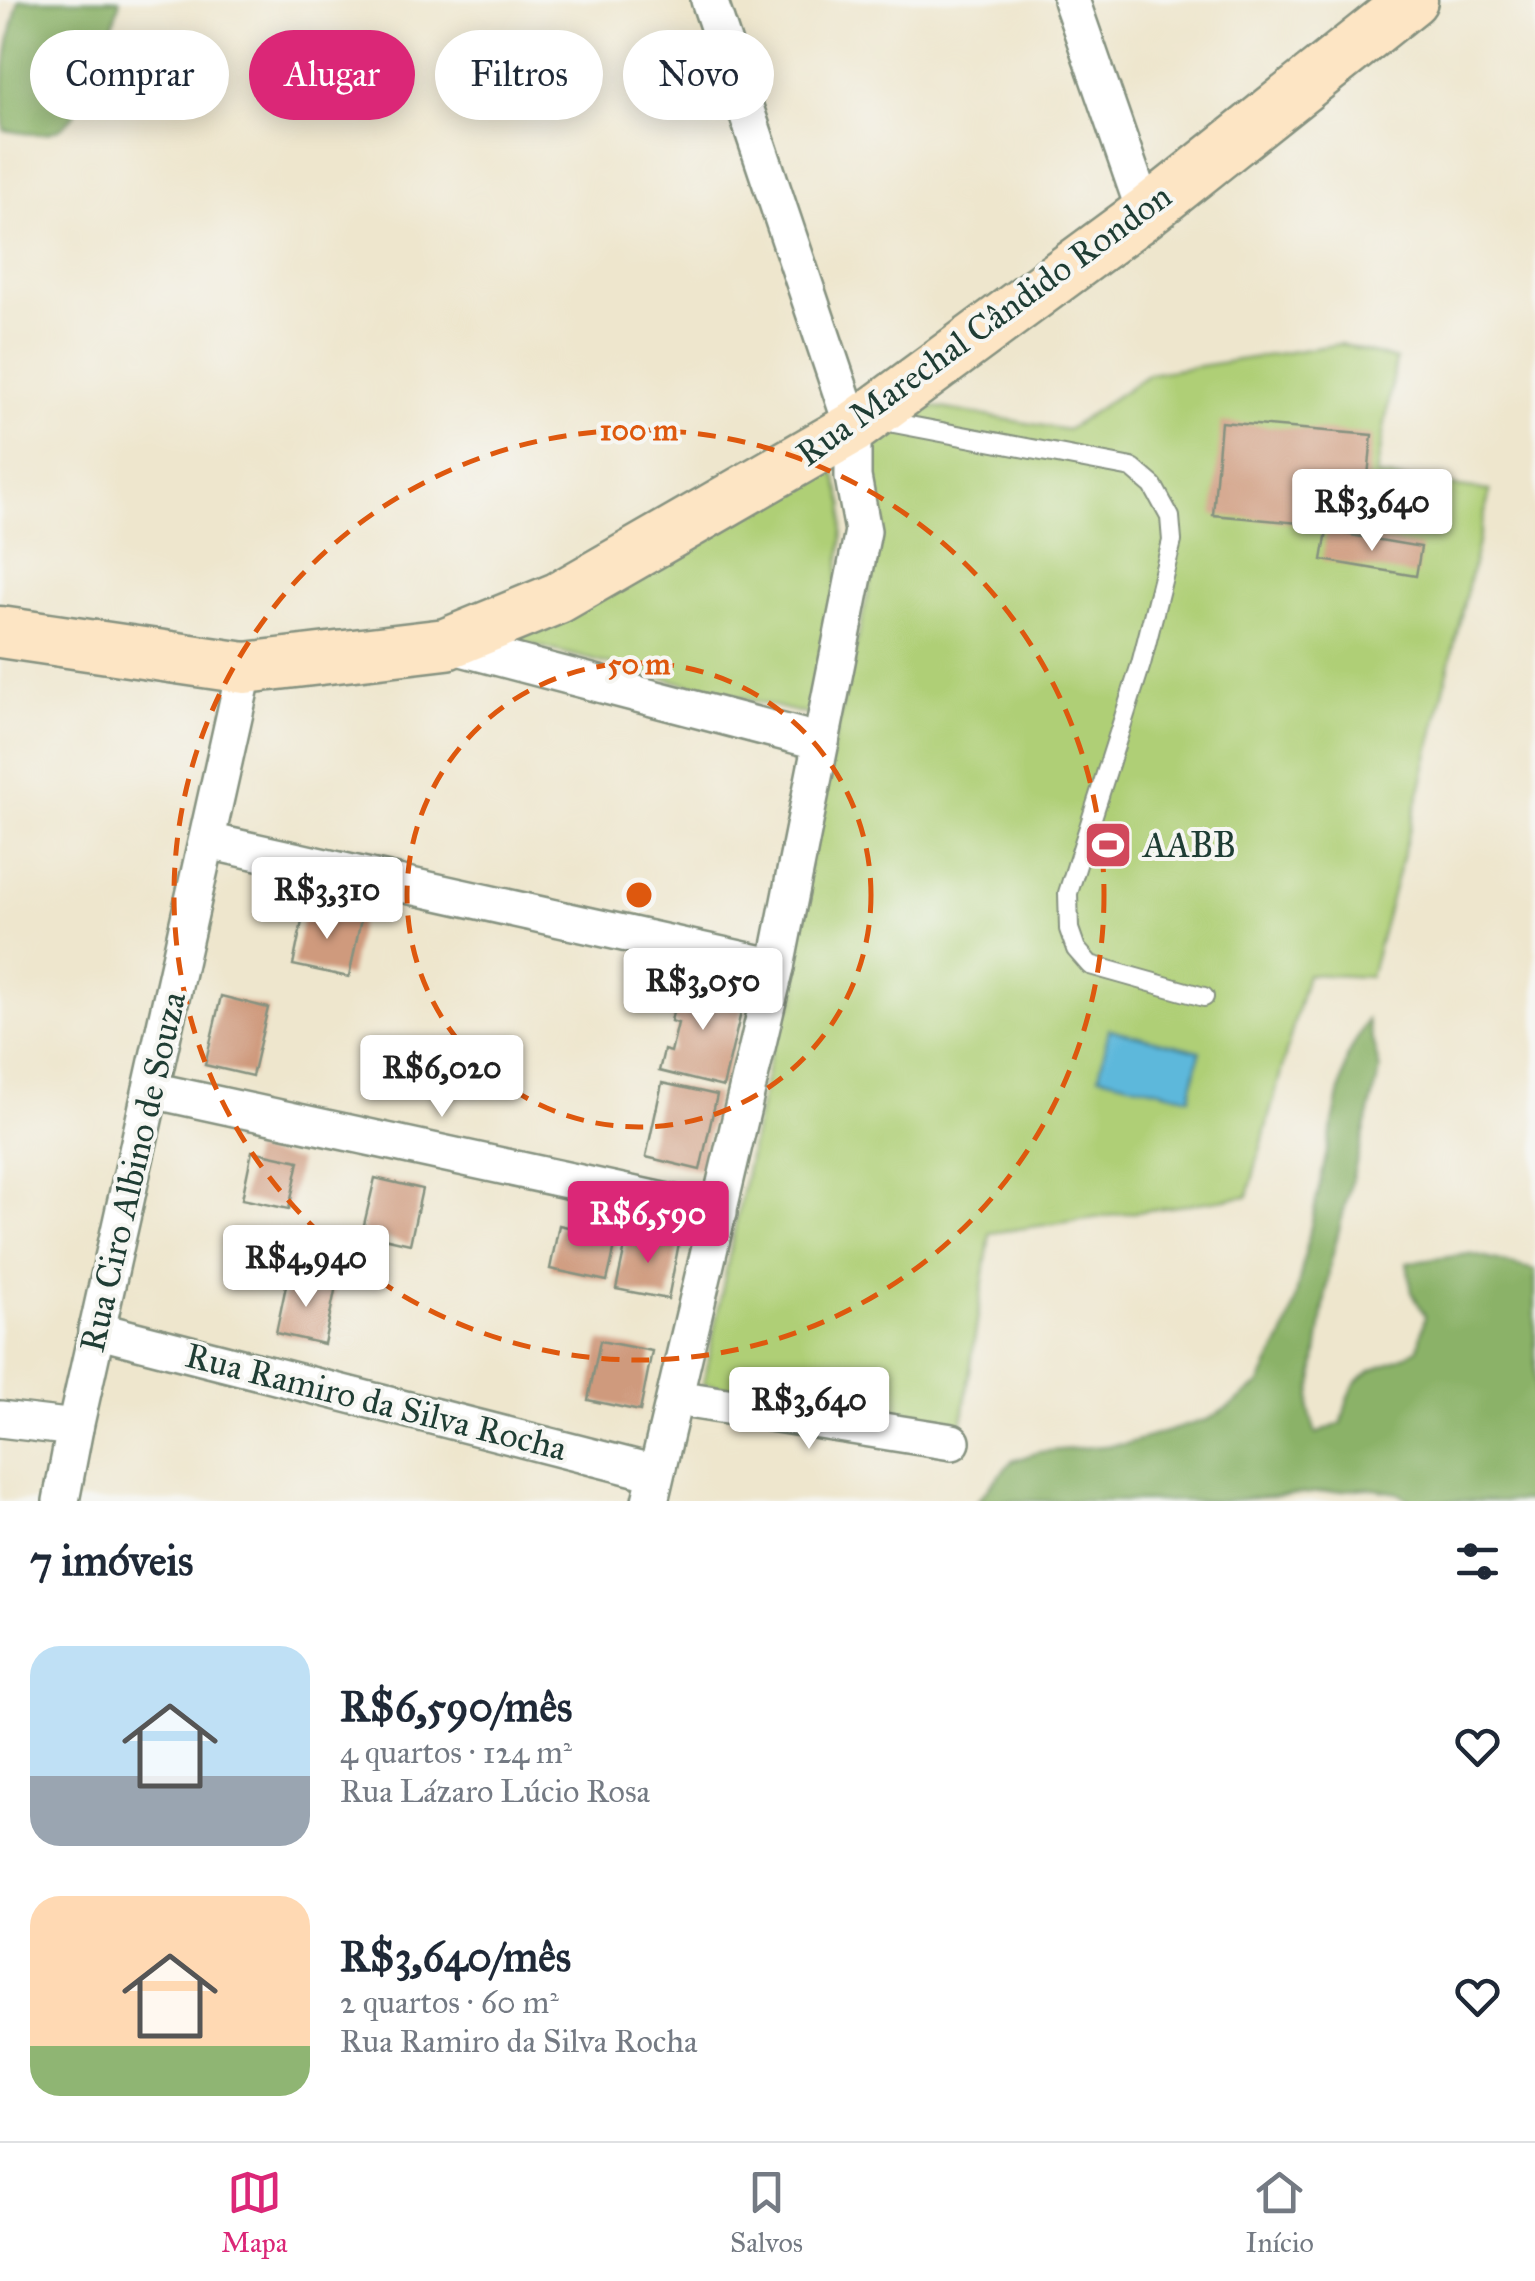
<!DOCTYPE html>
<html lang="pt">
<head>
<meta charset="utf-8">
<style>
  :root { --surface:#fff; --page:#f2f2f3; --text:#1f2937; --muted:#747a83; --line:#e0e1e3; --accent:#db2777 }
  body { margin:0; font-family:"IM FELL Great Primer",serif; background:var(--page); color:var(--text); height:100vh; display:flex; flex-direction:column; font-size:38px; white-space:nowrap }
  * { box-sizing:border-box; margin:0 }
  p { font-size:32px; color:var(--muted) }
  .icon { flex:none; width:55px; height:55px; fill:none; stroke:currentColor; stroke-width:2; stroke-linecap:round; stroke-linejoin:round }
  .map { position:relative; height:1501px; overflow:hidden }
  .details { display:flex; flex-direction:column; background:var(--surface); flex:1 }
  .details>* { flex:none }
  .banner { position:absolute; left:30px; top:30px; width:1000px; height:90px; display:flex; gap:20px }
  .price { position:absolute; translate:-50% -85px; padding:0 22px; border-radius:10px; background:#fff; color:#222; font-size:32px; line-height:65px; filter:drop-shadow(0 2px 5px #0008) }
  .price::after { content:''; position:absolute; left:50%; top:60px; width:30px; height:22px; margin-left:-15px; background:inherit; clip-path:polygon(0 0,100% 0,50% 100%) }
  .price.active { background:var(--accent); color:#fff }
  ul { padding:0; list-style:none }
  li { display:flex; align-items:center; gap:30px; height:250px; padding:0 30px }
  li span { display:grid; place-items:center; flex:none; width:280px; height:200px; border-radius:30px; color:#555 }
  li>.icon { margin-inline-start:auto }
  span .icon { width:120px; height:120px; fill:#fffc; stroke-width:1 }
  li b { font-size:42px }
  h2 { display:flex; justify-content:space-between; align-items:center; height:120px; padding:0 30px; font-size:42px }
  .tag { padding:0 35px; border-radius:45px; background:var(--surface); box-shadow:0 5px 25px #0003; font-size:35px; line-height:90px }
  .tag.active { background:var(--accent); color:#fff }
  .tab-bar { display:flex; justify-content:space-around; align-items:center; height:140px; border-top:2px solid var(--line); background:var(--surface); font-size:28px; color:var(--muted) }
  .tab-bar a { display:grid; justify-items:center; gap:5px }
  .tab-bar .active { color:var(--accent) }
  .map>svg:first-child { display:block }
  .green { fill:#afcf76; stroke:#678655; stroke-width:2.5 }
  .forest { fill:#8bb267; stroke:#55784e; stroke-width:2.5 }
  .water { fill:#5db8db; stroke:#3e7a88; stroke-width:2.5 }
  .building { fill:#cf9a7d }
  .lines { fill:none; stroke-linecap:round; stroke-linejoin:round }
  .lane-casing { stroke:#869280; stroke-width:22 }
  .street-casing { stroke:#869280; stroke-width:40 }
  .secondary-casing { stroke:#869280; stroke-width:55 }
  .lane { stroke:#fff; stroke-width:18 }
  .street { stroke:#fff; stroke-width:35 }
  .secondary { stroke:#fde5c4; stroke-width:50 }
  .ring { fill:none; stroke:#de580e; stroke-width:5; stroke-dasharray:18 12 }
  .labels { text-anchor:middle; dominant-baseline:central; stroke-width:8; stroke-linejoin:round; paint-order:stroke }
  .street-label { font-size:35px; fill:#1f3d34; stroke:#f6f6f2 }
  .poi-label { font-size:35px; fill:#1f3d34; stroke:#f6f6f2; text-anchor:start }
  .centre { fill:#de580e; stroke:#f6f6f2; stroke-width:5 }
  .ring-label { font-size:30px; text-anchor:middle; font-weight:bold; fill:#de580e; stroke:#f6f6f2; stroke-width:8; stroke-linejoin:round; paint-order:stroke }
</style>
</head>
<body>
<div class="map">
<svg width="1535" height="1501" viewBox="0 0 1535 1501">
  <rect width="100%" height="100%" fill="#f6f6f2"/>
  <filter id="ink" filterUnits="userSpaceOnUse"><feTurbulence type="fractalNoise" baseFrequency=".01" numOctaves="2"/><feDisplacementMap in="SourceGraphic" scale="20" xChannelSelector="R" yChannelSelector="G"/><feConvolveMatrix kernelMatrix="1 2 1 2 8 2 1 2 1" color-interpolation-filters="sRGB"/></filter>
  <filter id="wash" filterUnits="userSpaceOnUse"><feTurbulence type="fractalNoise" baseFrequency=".0048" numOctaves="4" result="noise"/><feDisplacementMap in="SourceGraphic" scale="40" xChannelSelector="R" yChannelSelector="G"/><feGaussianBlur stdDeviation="2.25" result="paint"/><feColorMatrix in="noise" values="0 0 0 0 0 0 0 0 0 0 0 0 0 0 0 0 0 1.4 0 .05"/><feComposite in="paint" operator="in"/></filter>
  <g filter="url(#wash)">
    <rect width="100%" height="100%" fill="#eee6cd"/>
    <!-- green -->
    <g class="green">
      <path d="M1340 344 1396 360 1376 476 1490 491 1422 783 1370 977 1307 974 1248 1196 990 1233 962 1425 703 1384 833 745 880 540 860 484 864 445 920 409 935 407 1067 430 1149 374Z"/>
      <path d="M826 464 835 474 844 506 842 545 817 717 494 635Z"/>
    </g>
    <!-- forest -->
    <g class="forest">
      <path d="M19 0H120C112 30 87 114 59 129 41 138 22 133 4 130 0 86 7 42 19 0Z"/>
      <path d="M1367 1020 1380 1070 1330 1265 1309 1409 1316 1434 1342 1423C1354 1359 1373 1378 1418 1348L1425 1316 1412 1292 1407 1263 1469 1254 1535 1270V1501H1411L1398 1493 1368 1488 1223 1501H977L1012 1461 1039 1452 1126 1444 1209 1419 1235 1403 1259 1385 1285 1333 1294 1305 1347 1058Z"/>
    </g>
    <!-- water -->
    <path class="water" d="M1109 1029 1200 1051 1190 1097 1099 1076Z"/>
    <g id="blocks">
      <!-- building -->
      <g class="building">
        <path d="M1221 422 1372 435 1363 529 1213 515Z"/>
        <path d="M1327 531 1421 547 1416 576 1322 560Z"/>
        <path d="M305 907 361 919 349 977 293 965Z"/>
        <path d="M680 980 745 996 723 1087 659 1071 664 1050 671 1052 678 1023 671 1021Z"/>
        <path d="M221 996 268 1008 252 1076 205 1065Z"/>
        <path d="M662 1083 717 1095 700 1170 646 1157Z"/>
        <path d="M252 1151 299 1161 289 1209 242 1199Z"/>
        <path d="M375 1178 422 1189 410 1244 362 1233Z"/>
        <path d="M559 1225 617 1238 607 1281 550 1269Z"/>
        <path d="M628 1233 679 1243 668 1299 616 1289Z"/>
        <path d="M288 1276 336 1286 324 1344 276 1333Z"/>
        <path d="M600 1341 652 1351 640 1411 588 1400Z"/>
      </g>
    </g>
  </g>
  <g filter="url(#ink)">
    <use href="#blocks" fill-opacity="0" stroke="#869280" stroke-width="2.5"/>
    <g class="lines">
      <!-- lane casing -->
      <g class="lane-casing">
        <path id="lane" d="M878 420 1132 468 1153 486 1170 517 1172 541 1141 664 1068 893 1069 929 1076 949 1090 965 1204 997"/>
      </g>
      <!-- street casing -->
      <g class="street-casing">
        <g id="street">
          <path d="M1071 0 1145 213"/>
          <path d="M446 644 821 742"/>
          <path d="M208 841 776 967"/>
          <path d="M151 1090 719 1213"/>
          <path d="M96 1330 655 1473"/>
          <path d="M676 1398 952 1442"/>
          <path d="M0 1419 75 1428"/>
          <path d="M61 1501 75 1428 245 668"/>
          <path d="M650 1501 776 967 863 531 853 477V428L709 0"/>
        </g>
      </g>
      <!-- secondary casing -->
      <g class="secondary-casing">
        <path id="secondary" d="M0 632 245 668 446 644 558 598 853 428 1145 213 1412 0"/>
      </g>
      <!-- lane -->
      <use href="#lane" class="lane"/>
      <!-- street -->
      <use href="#street" class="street"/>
      <!-- secondary -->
      <use href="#secondary" class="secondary"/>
    </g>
  </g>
  <!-- distance rings -->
  <g class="ring">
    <circle cx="639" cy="895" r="232"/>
    <circle cx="639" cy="895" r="465"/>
  </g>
  <!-- icons -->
  <defs>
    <g id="stadium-square" transform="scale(2.5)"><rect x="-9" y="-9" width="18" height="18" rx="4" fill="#d1495b" stroke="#f6f6f2"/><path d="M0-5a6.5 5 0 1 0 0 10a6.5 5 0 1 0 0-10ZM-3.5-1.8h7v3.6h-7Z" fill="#fff"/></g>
  </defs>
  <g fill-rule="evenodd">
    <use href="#stadium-square" x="1108" y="845"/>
  </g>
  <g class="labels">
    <!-- street labels -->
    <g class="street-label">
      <text transform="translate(984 325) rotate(-36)">Rua Marechal Cândido Rondon</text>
      <text transform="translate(133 1172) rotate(-77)">Rua Ciro Albino de Souza</text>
      <text transform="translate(376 1402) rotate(14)">Rua Ramiro da Silva Rocha</text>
    </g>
    <!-- poi labels -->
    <g class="poi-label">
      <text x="1143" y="845">AABB</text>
    </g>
  </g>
  <circle cx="639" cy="895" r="15" class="centre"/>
  <g class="ring-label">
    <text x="639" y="440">100 m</text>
    <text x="639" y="674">50 m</text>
  </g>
</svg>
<b class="price" style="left:1372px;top:554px">R$3,640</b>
<b class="price" style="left:327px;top:942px">R$3,310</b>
<b class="price" style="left:703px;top:1033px">R$3,050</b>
<b class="price" style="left:442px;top:1120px">R$6,020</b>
<b class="price active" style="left:648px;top:1266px">R$6,590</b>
<b class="price" style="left:306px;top:1310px">R$4,940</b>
<b class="price" style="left:809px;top:1452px">R$3,640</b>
<div class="banner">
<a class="tag">Comprar</a>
<a class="tag active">Alugar</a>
<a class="tag">Filtros</a>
<a class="tag">Novo</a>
</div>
</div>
<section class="details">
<h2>7 imóveis<svg class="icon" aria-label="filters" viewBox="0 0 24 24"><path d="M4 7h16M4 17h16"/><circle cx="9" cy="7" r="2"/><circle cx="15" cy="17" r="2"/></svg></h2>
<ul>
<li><span style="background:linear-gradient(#bfe0f5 65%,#9aa5b1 0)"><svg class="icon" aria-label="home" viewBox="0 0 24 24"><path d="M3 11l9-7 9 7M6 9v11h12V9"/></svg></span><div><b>R$6,590/mês</b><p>4 quartos · 124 m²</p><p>Rua Lázaro Lúcio Rosa</p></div><svg class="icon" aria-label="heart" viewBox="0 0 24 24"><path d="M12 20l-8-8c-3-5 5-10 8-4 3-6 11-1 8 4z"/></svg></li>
<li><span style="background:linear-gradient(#ffd9b3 75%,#8fb573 0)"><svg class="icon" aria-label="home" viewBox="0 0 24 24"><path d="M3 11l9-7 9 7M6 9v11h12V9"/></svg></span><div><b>R$3,640/mês</b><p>2 quartos · 60 m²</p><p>Rua Ramiro da Silva Rocha</p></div><svg class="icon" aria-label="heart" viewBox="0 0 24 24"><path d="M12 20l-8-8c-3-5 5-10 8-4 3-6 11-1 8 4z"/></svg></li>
</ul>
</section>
<nav class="tab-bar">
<a class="active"><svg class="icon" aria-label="map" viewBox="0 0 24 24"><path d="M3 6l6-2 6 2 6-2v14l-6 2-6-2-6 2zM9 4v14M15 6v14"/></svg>Mapa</a>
<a><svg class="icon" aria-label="saved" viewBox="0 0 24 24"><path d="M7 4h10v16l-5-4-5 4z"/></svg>Salvos</a>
<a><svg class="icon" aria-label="home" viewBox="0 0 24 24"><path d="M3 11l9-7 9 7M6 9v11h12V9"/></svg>Início</a>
</nav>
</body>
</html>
